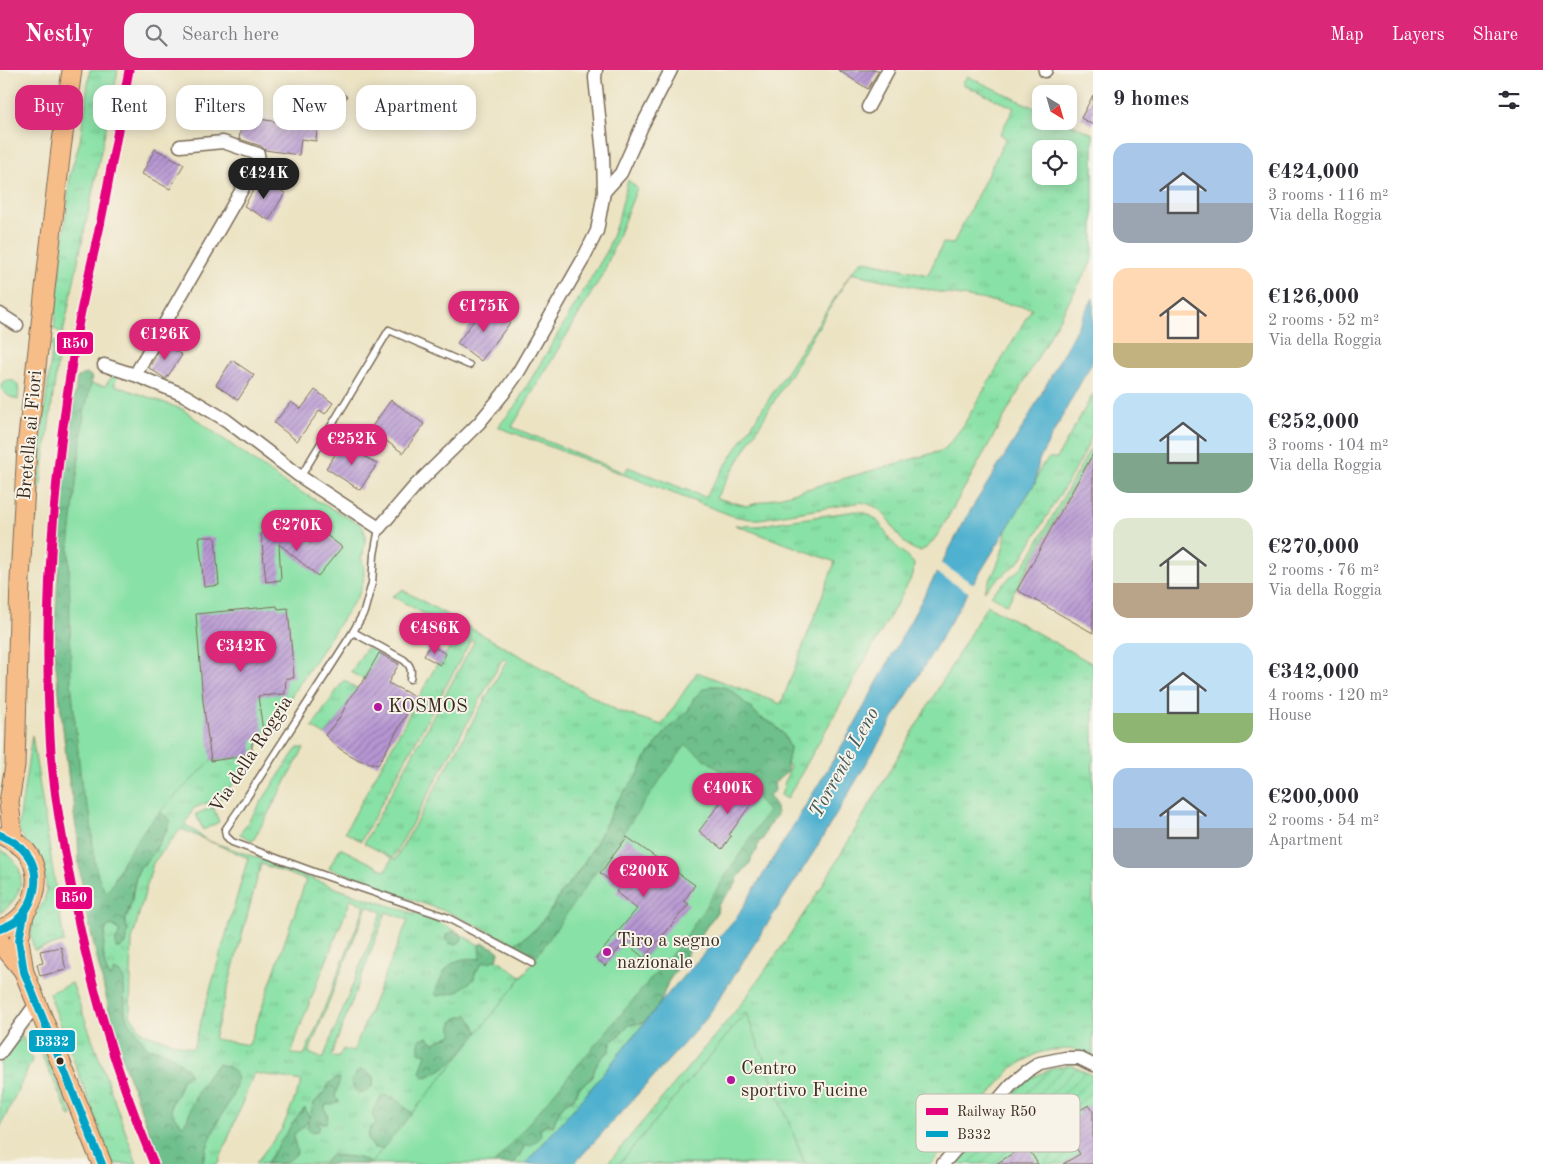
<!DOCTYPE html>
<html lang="en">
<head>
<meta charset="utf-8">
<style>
  :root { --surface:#fff; --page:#f2f2f3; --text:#2b2b33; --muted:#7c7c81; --accent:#db2777 }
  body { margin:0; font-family:"Old Standard TT",serif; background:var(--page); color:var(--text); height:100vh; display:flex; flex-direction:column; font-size:19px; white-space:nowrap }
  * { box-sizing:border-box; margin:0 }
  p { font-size:16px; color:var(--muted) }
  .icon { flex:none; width:28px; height:28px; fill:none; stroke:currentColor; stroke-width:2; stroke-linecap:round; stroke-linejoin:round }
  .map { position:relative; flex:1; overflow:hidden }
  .panel { display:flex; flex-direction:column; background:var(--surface); width:450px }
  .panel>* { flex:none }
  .hud { position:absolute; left:15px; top:15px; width:475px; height:45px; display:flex; gap:10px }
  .needle { width:32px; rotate:143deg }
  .buttons { position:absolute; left:1032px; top:15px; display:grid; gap:10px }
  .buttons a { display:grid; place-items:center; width:45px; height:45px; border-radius:10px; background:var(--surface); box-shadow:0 2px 12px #0003; font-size:25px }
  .price { position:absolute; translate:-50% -42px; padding:0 11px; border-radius:18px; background:var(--accent); color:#fff; font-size:16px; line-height:32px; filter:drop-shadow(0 1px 2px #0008) }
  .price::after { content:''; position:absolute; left:50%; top:30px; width:15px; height:11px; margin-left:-8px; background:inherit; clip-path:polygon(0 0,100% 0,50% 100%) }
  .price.current { background:#222; color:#fff }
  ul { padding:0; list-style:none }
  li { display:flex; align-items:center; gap:15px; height:125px; padding:0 20px }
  li span { display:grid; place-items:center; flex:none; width:140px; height:100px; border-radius:15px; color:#555 }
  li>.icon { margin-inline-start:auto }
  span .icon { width:60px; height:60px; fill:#fffc; stroke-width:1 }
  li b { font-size:21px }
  h2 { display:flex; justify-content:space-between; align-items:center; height:60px; padding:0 20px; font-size:21px }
  .chip { padding:0 18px; border-radius:15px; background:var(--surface); box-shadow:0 2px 12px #0003; font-size:18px; line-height:45px }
  .chip.current { background:var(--accent); color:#fff }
  header { display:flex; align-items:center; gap:30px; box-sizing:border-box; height:70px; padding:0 25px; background:var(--accent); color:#fff }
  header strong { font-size:24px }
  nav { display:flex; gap:28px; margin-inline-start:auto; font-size:18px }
  .search { width:350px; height:45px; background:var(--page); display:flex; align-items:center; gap:12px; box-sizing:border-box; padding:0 18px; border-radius:15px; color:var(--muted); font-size:19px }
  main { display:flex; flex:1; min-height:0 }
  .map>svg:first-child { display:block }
  .grass { fill:url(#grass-tufts); stroke:#628662; fill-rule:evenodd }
  .forest { fill:url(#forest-crowns); stroke:#547454 }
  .garden { fill:url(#garden-furrows); stroke:#628662 }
  .pitch { fill:#88e1a6; stroke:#628662 }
  .water { fill:#50b1cf; stroke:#466e76 }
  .pier { fill:#ece3c3 }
  .building { fill:url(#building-hatch) }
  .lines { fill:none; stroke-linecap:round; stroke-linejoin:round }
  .service-casing { stroke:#796b58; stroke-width:9 }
  .minor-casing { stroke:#796b58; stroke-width:15 }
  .primary-casing { stroke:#796b58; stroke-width:21 }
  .service { stroke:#fff; stroke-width:6 }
  .minor { stroke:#fff; stroke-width:12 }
  .primary { stroke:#f7bd88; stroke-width:19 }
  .bus-1-casing { stroke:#f7f3e8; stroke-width:11 }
  .bus-1 { stroke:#03a3c5; stroke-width:8 }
  .rail-1-casing { stroke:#f7f3e8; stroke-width:12 }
  .rail-1 { stroke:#e5007d; stroke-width:9 }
  .poi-dot { fill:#b5179e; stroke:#f7f3e8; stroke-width:2 }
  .bus-dot { fill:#3b2a1e; stroke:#f7f3e8; stroke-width:2 }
  .labels { text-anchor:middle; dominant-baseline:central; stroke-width:4; stroke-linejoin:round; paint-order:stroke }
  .street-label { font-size:19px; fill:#3b2a1e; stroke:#f7f3e8 }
  .poi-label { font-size:19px; fill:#3b2a1e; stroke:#f7f3e8; text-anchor:start }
  .water-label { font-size:20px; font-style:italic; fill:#42595c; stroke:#f7f3e8 }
  .key { fill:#f7f3e8; stroke:#bfb7ab; stroke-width:1 }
  .key-label { font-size:14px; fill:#3b2a1e }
  .line-badge { stroke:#f7f3e8; stroke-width:2 }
  .badge-label { font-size:14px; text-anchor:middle; font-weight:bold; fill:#fff }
</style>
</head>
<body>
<header>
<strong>Nestly</strong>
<div class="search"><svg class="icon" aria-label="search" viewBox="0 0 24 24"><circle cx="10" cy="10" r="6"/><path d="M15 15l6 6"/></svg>Search here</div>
<nav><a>Map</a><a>Layers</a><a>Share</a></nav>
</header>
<main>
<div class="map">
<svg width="1093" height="1094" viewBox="0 0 1093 1094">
  <defs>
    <pattern id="grass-tufts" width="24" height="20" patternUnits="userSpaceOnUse" patternTransform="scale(1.25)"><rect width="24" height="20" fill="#88e1a6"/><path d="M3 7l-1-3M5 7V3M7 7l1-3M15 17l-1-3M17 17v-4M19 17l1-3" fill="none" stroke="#76c18e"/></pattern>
    <pattern id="forest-crowns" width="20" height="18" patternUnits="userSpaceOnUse" patternTransform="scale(1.25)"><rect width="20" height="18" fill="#6ebf8b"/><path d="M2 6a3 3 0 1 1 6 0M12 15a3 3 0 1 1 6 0" fill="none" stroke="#5c9b71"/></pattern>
    <pattern id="garden-furrows" width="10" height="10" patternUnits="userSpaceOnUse" patternTransform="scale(1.25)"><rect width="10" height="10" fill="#88e1a6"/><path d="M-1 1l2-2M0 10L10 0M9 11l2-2" fill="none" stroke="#76c18e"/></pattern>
    <pattern id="building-hatch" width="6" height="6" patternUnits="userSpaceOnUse" patternTransform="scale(1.25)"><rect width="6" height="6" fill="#b696d3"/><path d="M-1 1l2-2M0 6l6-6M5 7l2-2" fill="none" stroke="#957bab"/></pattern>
  </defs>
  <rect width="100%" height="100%" fill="#f7f3e8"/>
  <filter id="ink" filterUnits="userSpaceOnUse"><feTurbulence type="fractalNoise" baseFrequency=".02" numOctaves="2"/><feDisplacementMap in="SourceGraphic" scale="10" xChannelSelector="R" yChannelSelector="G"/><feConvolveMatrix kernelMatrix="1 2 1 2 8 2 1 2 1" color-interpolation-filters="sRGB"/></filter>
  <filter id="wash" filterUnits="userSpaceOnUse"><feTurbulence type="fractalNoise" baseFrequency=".0096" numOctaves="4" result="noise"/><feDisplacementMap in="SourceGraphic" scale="20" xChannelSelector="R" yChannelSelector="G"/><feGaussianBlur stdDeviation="1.12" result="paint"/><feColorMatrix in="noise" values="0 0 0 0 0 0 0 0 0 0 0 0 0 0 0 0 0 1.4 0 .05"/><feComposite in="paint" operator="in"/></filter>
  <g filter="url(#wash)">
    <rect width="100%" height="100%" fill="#ece3c3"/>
    <!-- grass -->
    <g class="grass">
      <path d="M90 0H118L63 263 54 259 70 105 80 71Z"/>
      <path d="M967 6 1041 41V51H1063L1093 64V189L939 463 928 477 920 481C898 477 894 450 877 438 873 435 867 434 862 432L760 449H750L733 446 498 357 515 336 606 183 618 150 628 110 637 118 604 202 512 357 625 403 628 397 705 427 851 203 862 190 928 205 943 173 953 174 1006 68 1000 64 1014 38 962 14ZM1041 79H1069V106H1041ZM851 203 933 221 1032 238 963 356 944 380 747 436 716 428Z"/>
      <path d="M53 271 60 274 36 450 38 396Z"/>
      <path d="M6 310C21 310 19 319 18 330 10 327 1 324 1 314Z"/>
      <path d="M1093 324V363L1083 386 1020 491 984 521C995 501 1005 482 1006 459L1035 413 1042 395 1049 388H1057Z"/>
      <path d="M1093 374V382L1007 535 991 525 1023 496 1030 486Z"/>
      <path d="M856 441C884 446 880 461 897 477 903 483 909 487 914 494L913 505 787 729 781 725 790 696 787 694 790 678 784 665 775 655 761 648 730 619 694 628 688 641 668 659 645 689 639 703 616 733 597 772 574 808 561 823 553 837 536 859 515 874 448 842 375 817 376 814 329 798 340 778 386 801 392 788 364 773 474 572 471 570 361 771 345 762 437 594 440 595 453 571 451 569 455 561 392 526 403 520 618 641 662 655 697 602 781 634 835 492 735 455C748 456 761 457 773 453ZM503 588 507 590 395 790 393 788Z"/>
      <path d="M987 535 1093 594V986L1073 979 1051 980 1038 983 1012 998 931 1094H805L788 1051 753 1094H607L742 933 781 878 821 818Z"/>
      <path d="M367 577 379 583 364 610 351 602Z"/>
      <path d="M344 610 357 619 340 647 325 665 312 657Z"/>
      <path d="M32 665 64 872 34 880C32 870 28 859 32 850 35 844 40 839 43 833 55 807 31 780 18 760Z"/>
      <path d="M297 678H304L253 771 240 764Z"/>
      <path d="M252 685 225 726 194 738 185 754 206 770 272 793 341 820 416 844 443 854 498 886 497 889 521 907 528 899 548 915 371 1094C359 1086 346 1087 331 1085L323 1094H255L282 1059 302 1011 254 1003 218 1094H202C206 1078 211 1063 219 1049 225 1037 231 1028 235 1016L192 1035 189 1049 183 1056C176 1049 168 1043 172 1033 173 1029 176 1026 178 1022 183 1012 179 1011 190 1003L157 979 148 980 125 945 124 910 110 908C101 893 103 875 106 858L111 855 116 857 126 874 128 861 125 851 129 842 136 807 140 797 151 787 168 758 95 787 94 780 211 691ZM181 759 248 788 193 979 143 963 130 945 132 870 153 793ZM261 794 306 810 249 975 214 969ZM351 829 365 836 315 961 304 985 291 984 303 949ZM367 836 382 842 323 989 309 983 311 977ZM386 842 408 850 353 982 343 979 338 988 331 986Z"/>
      <path d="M0 780C3 782 8 783 10 786 30 805 20 830 0 843Z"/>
      <path d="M72 913 137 1094H112L49 923Z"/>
      <path d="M645 952 584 1027 525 1094H514L526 1074 546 1054 553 1056C557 1045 561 1033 573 1030L579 1018 593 1007C594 995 601 987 610 980L611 972 622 963 629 955Z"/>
      <path d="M34 960 73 1045 70 1047 31 962Z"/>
      <path d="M22 965 32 990 0 1058V994Z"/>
    </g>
    <!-- forest -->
    <g class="forest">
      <path d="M87 304 91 306 92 310 84 344 69 477 71 610 82 721 90 743 93 761 92 771 95 787V794L98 800V806L101 811 102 816 115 809 129 780 156 745 162 743 171 751 151 787 140 797 136 807 133 821 132 830 125 851 128 861 126 874 120 878H116V869L120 862 116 857 111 855 106 858C103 875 101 893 110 908L114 900 120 903 124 910 125 945 148 979C165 979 180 990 190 1003 179 1011 183 1011 178 1022 177 1026 173 1029 172 1032 168 1043 176 1049 183 1055 189 1049 189 1042 192 1034 198 1019 207 1006 218 994L231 998C233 1001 235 1003 236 1005 240 1019 223 1041 217 1053 211 1067 206 1079 202 1094H161L118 978 86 841 79 795 78 769 74 745 75 737 69 712 54 578 63 414 77 308 82 305Z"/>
      <path d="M711 616H719L730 619 761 648 775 655 784 665 790 678 787 694V702L774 713 775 720 769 725 776 738 777 745 768 756 763 769 758 773 757 781 752 786 750 793 738 807 736 814 718 835 717 842 677 899 668 912 660 933 645 952 629 955 622 963 611 972 610 980C601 987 594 995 593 1007L579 1018 573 1030C561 1033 557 1045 553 1056L546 1054 540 1059 541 1067 530 1076 526 1074 514 1094H487L756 727 736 712 540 887 532 885 515 874 536 859 553 837 561 823 574 808 597 772 616 733 639 703 645 689 668 659 688 641 694 628 702 620Z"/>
      <path d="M455 861 461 864 462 870 456 875 449 873 446 870V865Z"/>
      <path d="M482 873 494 878 499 882 497 889 490 892H483L475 903 474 909 457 922 437 926 435 923C445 897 451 886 480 889L479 875Z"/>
      <path d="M468 945 478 962C462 982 451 998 425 1007L420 1002 426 984 419 982V969L428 967 434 973 452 965V952L457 948Z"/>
      <path d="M363 999 373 1007C375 1014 371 1018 366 1022L358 1023 354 1018 351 1011 358 1001Z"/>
      <path d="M337 1008 340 1009 335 1027 339 1031 331 1035 326 1034 325 1039 328 1047 326 1053H318L320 1058 317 1061 310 1062 308 1058V1050L303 1057 295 1063C292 1070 297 1076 297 1083 287 1094 283 1094 266 1094L296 1048 305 1038 309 1048 314 1033 326 1020 328 1014Z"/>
      <path d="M383 1025 393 1027 412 1043C408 1053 393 1075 383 1078 380 1079 377 1078 374 1078L368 1070 369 1060 376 1053 372 1044 375 1036Z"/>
      <path d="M331 1085C344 1087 361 1085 371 1094H323Z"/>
    </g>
    <!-- garden -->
    <path class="garden" d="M1071 995 1093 1006V1094H954L1024 1011 1053 998Z"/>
    <!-- pitch -->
    <g class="pitch">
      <path d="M115 305 118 306 114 315 182 339 286 414 360 454 365 461 363 462 366 464 363 484 361 487C366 499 364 514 359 524L252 685 211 691 171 730 146 757 123 791 111 817 106 822C91 800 94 770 90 743 88 735 84 730 82 721L71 610 69 477 84 344 91 314 105 316 111 308Z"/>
      <path d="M686 675 756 727 768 741 683 871 494 1094H370L461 984 528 899 665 703Z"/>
      <path d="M213 737 219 752 203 760 196 744Z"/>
      <path d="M746 943 805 1094H619Z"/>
    </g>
    <!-- water -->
    <path class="water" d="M1093 228V291L1072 328 1039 390 1035 413 973 514 815 780 706 949 574 1094H525L584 1027 671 920 736 848 784 771 852 659 970 441 1026 352Z"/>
    <!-- pier -->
    <path class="pier" d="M940 493 975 515 970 523 935 502Z"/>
    <g id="blocks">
      <!-- building -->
      <g class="building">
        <path d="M838 0H879L868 19Z"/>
        <path d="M242 19 259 20 258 49 317 57 316 71 301 69 299 85 265 80 261 76 239 69 244 37H242Z"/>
        <path d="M333 19 347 26 336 46 323 39Z"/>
        <path d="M1093 25V55L1081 48Z"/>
        <path d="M155 79 184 94 170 119 142 104Z"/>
        <path d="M260 109 285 123 269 150 244 136Z"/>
        <path d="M486 235 510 253 481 291 457 273Z"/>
        <path d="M163 273 182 285 166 309 149 298Z"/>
        <path d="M232 290 254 305 238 330 216 315Z"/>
        <path d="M315 320 333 333 325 344 320 340 297 371 274 353 291 332 301 339Z"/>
        <path d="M391 330 424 354 403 383 370 359Z"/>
        <path d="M343 373 377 394 360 420 326 398Z"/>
        <path d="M1093 384V563L1017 520Z"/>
        <path d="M321 461 342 477 318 506 279 474 281 510 266 512 261 463 278 462V465L300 463 311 473Z"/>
        <path d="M199 467H215L219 515 204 517Z"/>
        <path d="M277 536 278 539 288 538 294 608H286L285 624 258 626 264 668 252 670V685L211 691 203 631 196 544Z"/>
        <path d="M430 575 446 584 440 595 424 586Z"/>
        <path d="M379 583 399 594 388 613 416 627 378 695 359 690 340 679 325 665 340 647 350 627 364 610Z"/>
        <path d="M736 712 756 727 729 765 731 766 722 779 699 761Z"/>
        <path d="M627 767 695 815 684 831 689 834 644 888 625 872 605 896 596 888 637 839 616 822 619 818 600 803Z"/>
        <path d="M61 877 66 900 40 906 37 894 43 893 40 881Z"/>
        <path d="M1089 1035 1093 1041V1094H1063L1080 1084 1071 1070 1074 1068 1066 1052 1080 1044 1078 1041Z"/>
        <path d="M1026 1075 1038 1094H996Z"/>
      </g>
    </g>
  </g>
  <g filter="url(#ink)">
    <use href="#blocks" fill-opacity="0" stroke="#796b58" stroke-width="1"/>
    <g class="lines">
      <!-- service casing -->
      <g class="service-casing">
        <g id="service">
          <path d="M301 406 389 260 469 295"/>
          <path d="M379 458 374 485 372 513 364 542 353 562 238 741 225 760 226 766 232 772 317 803 446 847 532 893"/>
          <path d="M353 562 404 590C411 596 412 600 410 609"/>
        </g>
      </g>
      <!-- minor casing -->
      <g class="minor-casing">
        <g id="minor">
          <path d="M1045 1 1046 0"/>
          <path d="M868 37 888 0"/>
          <path d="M604 122 621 103 642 56 671 0"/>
          <path d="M0 244 17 255"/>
          <path d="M104 295 135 305 184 325 226 350 298 405 379 458 416 415 479 353 503 324 519 301 582 191 597 161 604 122 603 84 595 8 596 0"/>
          <path d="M135 305 259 90 258 84 223 72 180 76"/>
          <path d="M0 983 36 934"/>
          <path d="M943 1094 1011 1015 1026 1002 1040 993 1065 988H1079L1093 995"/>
        </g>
      </g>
      <!-- primary casing -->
      <g class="primary-casing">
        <g id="primary">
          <path d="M13 770 9 732 15 695 20 510 27 376 61 79 72 0"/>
          <path d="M24 845 19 870 24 902 102 1094"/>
          <path d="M0 859C32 850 48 809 26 781 20 774 12 770 4 766"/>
          <path d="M0 872 23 900"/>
        </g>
      </g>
      <!-- service -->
      <use href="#service" class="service"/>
      <!-- minor -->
      <use href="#minor" class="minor"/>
      <!-- primary -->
      <use href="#primary" class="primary"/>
      <!-- bus-1 casing -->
      <g class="bus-1-casing">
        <g id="bus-1">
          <path d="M0 765C10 770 19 774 26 783 42 803 36 833 17 850 13 854 6 856 0 859"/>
          <path d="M24 845 19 870 24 902 102 1094"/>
        </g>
      </g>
      <!-- bus-1 -->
      <use href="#bus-1" class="bus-1"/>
      <!-- rail-1 casing -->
      <g class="rail-1-casing">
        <path id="rail-1" d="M129 0C119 53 110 107 99 160 90 200 80 240 74 280 54 404 43 540 50 666 52 709 59 751 67 793 86 900 112 994 154 1094"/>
      </g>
      <!-- rail-1 -->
      <use href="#rail-1" class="rail-1"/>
    </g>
  </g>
  <!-- markers -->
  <g class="poi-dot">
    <circle cx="378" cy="637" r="5"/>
    <circle cx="607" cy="882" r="5"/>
    <circle cx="731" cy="1010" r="5"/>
  </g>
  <circle class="bus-dot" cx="60" cy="991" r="4.5"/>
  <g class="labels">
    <!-- street labels -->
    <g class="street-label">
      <text transform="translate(31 365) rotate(-85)">Bretella ai Fiori</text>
      <text transform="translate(252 685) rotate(-57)">Via della Roggia</text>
    </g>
    <!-- poi labels -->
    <g class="poi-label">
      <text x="388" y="637">KOSMOS</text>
      <text x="617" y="871">Tiro a segno<tspan x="617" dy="22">nazionale</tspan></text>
      <text x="741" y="999">Centro<tspan x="741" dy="22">sportivo Fucine</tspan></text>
    </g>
    <!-- water labels -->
    <g class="water-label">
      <text transform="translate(845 693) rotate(-61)">Torrente Leno</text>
    </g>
  </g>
  <!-- legend -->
  <rect x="916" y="1024" width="164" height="58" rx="8" class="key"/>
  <rect x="926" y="1038" width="22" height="7" fill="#e5007d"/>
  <rect x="926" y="1061" width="22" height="6" fill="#03a3c5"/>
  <g class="key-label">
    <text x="957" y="1046">Railway R50</text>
    <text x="957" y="1069">B332</text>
  </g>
  <g class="line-badge">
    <rect x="56" y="261" width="38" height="24" rx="5" fill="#e5007d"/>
    <rect x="55" y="816" width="38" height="24" rx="5" fill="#e5007d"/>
    <rect x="28" y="959" width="48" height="24" rx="5" fill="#03a3c5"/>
  </g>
  <g class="badge-label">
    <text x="75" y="278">R50</text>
    <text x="74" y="832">R50</text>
    <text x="52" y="976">B332</text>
  </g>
</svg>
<div class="buttons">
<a><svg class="needle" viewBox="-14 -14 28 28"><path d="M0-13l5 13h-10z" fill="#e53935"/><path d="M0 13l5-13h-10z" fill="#7c7c81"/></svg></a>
<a><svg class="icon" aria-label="locate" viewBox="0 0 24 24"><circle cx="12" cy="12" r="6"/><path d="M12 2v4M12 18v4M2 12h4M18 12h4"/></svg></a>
</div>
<b class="price current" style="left:264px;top:130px">€424K</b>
<b class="price" style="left:484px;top:263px">€175K</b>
<b class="price" style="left:165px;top:291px">€126K</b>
<b class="price" style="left:352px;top:396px">€252K</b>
<b class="price" style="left:297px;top:482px">€270K</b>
<b class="price" style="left:435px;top:585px">€486K</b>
<b class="price" style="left:241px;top:603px">€342K</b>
<b class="price" style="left:728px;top:745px">€400K</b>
<b class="price" style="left:644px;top:828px">€200K</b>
<div class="hud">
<a class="chip current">Buy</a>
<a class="chip">Rent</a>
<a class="chip">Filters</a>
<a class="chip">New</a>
<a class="chip">Apartment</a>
</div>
</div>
<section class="panel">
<h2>9 homes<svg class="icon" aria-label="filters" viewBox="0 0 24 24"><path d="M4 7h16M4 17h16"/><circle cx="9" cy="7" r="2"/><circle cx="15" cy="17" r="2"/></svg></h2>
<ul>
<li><span style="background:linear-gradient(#a9c7e8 60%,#9aa5b1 0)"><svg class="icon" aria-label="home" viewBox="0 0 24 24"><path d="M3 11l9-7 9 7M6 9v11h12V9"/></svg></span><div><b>€424,000</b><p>3 rooms · 116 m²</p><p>Via della Roggia</p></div></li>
<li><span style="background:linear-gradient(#ffd9b3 75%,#c2b280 0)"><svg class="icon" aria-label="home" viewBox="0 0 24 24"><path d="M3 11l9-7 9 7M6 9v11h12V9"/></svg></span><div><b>€126,000</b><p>2 rooms · 52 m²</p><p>Via della Roggia</p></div></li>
<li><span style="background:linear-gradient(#bfe0f5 60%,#7fa58c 0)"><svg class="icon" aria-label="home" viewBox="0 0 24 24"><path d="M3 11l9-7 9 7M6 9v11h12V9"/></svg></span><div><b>€252,000</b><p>3 rooms · 104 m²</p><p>Via della Roggia</p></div></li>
<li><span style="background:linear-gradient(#dfe7d0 65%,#b9a48a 0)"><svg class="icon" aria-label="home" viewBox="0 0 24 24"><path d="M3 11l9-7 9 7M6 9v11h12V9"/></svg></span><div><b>€270,000</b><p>2 rooms · 76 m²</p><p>Via della Roggia</p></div></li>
<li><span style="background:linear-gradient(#bfe0f5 70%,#8fb573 0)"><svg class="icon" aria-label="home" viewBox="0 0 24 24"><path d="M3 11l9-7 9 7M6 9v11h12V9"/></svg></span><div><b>€342,000</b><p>4 rooms · 120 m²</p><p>House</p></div></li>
<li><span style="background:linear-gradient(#a9c7e8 60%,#9aa5b1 0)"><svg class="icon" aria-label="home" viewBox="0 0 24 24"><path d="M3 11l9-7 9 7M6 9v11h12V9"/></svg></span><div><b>€200,000</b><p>2 rooms · 54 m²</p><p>Apartment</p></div></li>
</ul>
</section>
</main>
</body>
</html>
